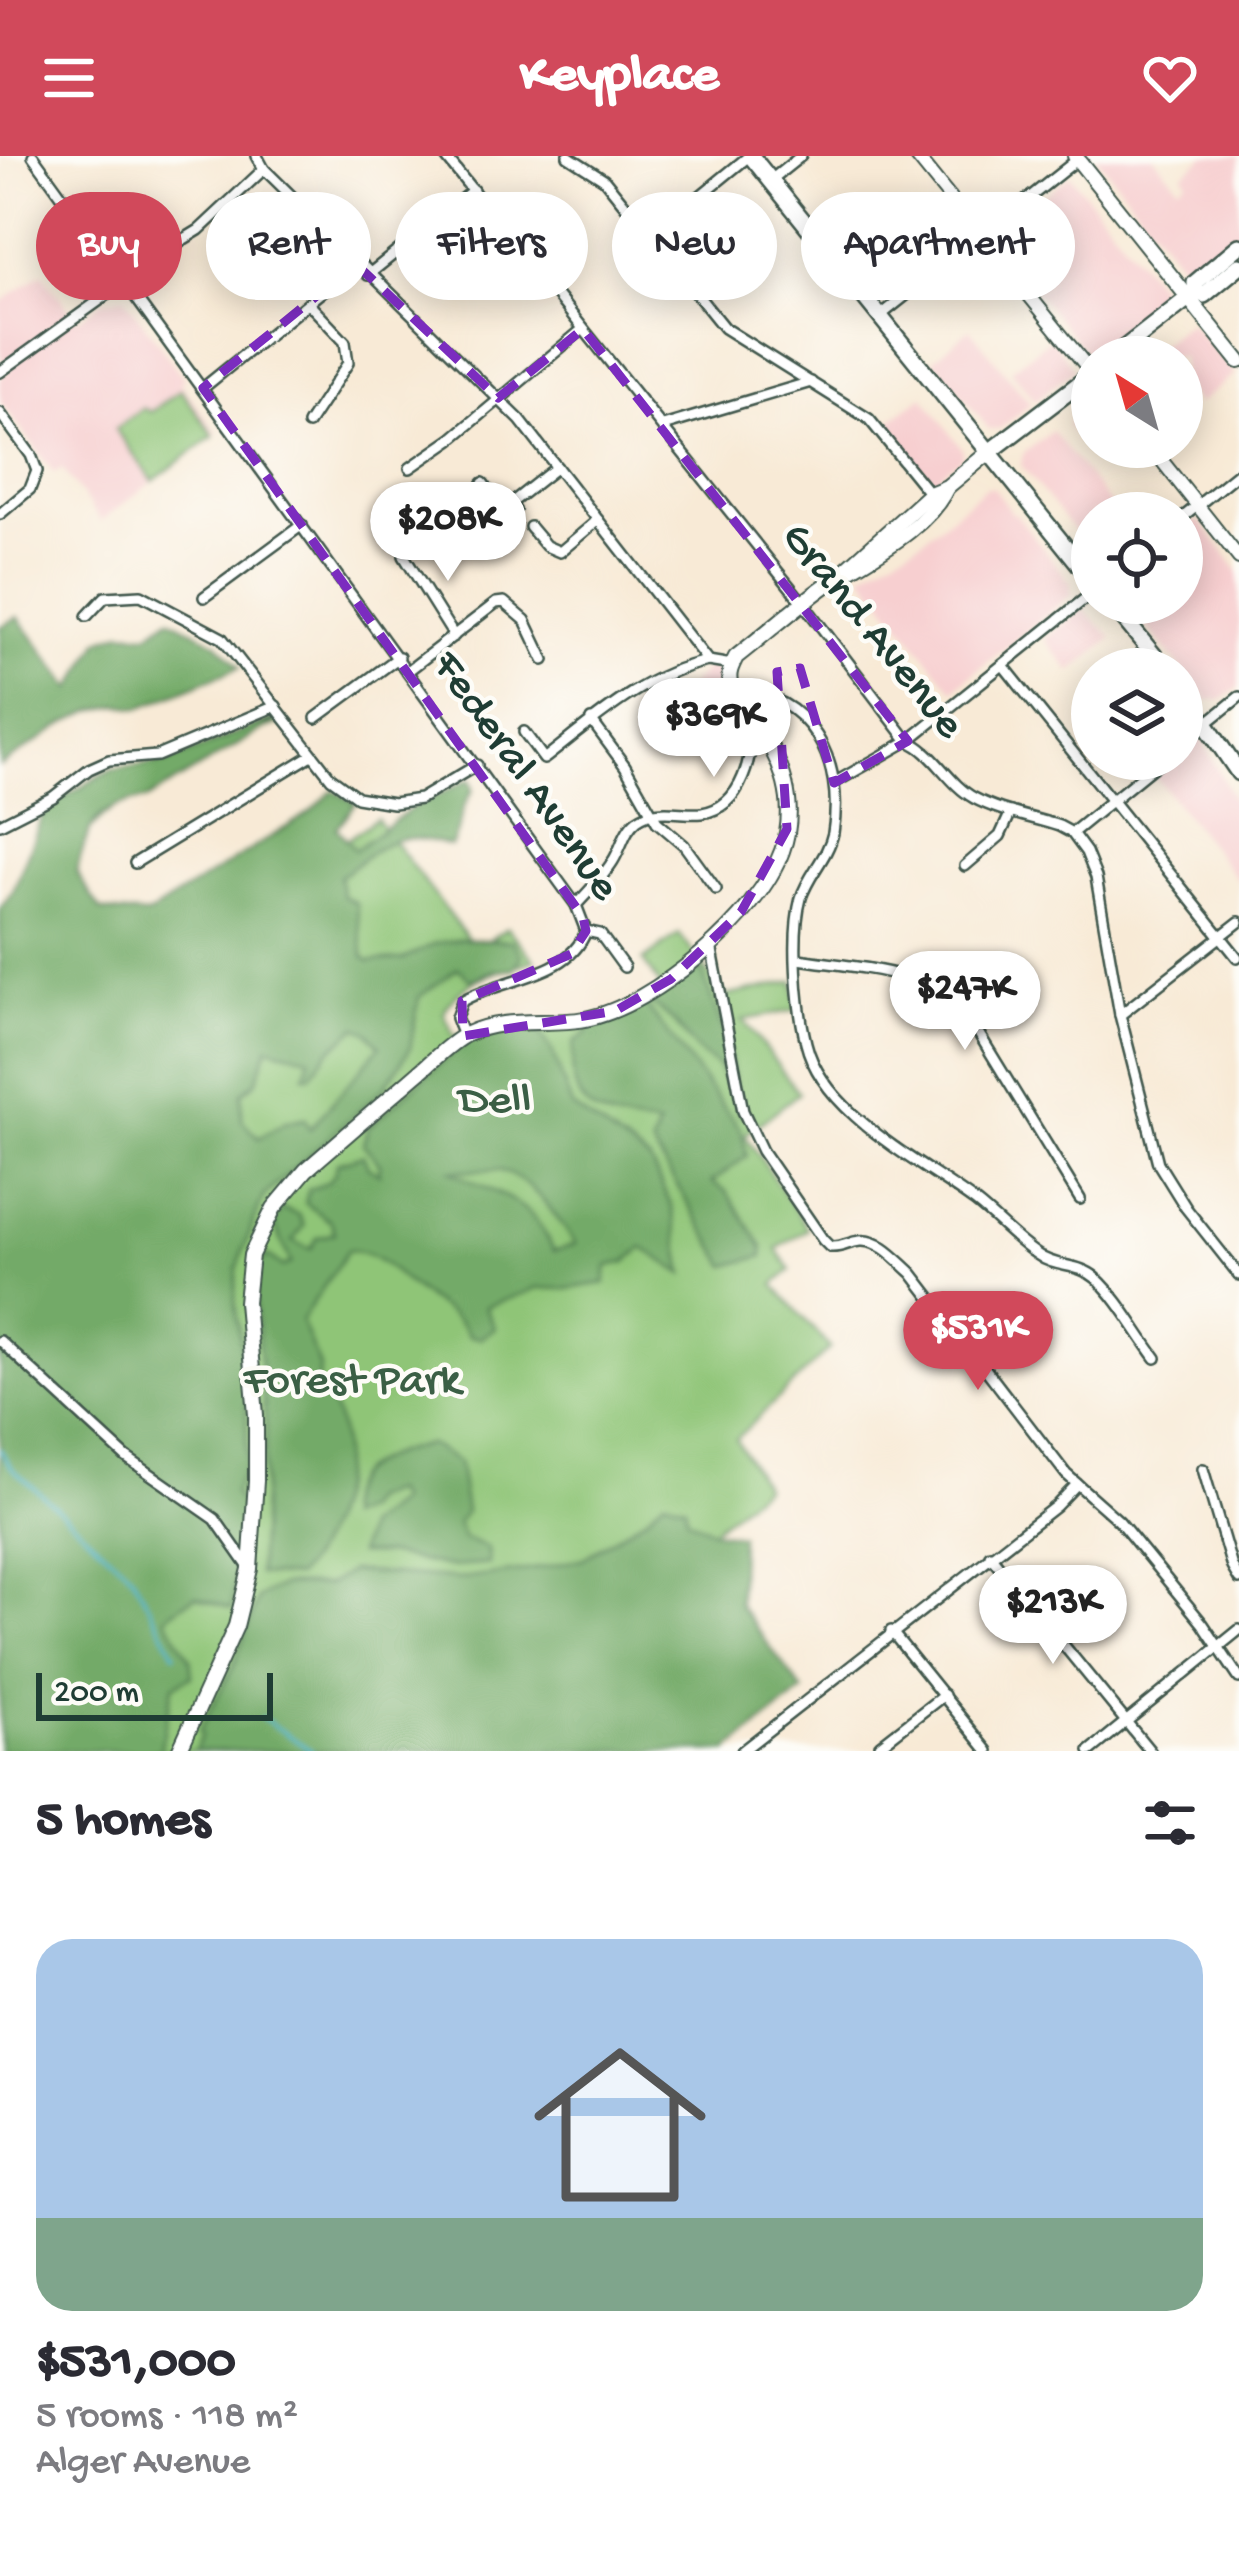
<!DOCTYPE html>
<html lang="en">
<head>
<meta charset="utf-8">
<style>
  :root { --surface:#fff; --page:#f7f7f7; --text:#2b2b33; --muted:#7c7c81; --line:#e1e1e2; --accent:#d1495b }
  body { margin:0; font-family:"Gochi Hand",sans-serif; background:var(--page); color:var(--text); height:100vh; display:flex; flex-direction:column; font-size:45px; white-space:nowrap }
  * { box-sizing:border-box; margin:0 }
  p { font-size:39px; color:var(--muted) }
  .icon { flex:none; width:66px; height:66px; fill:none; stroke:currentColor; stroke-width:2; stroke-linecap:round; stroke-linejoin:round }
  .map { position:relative; height:1595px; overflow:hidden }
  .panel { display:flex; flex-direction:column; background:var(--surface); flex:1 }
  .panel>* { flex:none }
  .hud { position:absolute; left:36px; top:36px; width:1167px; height:108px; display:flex; gap:24px }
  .needle { width:78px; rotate:323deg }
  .fabs { position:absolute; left:1071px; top:180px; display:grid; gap:24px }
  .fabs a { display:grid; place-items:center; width:132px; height:132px; border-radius:50%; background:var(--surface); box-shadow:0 6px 30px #0003; font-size:60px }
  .scale { position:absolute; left:36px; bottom:30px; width:237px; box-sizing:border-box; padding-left:12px; border:6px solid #1f3d34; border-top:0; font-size:33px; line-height:42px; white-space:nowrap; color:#1f3d34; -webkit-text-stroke:9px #fdfcf7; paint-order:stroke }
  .price { position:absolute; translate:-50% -102px; padding:0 27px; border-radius:42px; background:#fff; color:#222; font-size:39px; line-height:78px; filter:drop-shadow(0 3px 6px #0008) }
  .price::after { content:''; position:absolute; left:50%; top:72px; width:36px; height:27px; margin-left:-18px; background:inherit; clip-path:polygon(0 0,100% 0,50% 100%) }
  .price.selected { background:var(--accent); color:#fff }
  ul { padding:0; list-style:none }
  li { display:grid; align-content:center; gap:24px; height:636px; padding:0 36px }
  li+li { border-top:3px solid var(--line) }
  li span { display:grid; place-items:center; height:372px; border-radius:36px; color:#555 }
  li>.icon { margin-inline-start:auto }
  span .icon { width:216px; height:216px; fill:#fffc; stroke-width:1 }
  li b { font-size:51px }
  h2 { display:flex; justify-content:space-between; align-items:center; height:144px; padding:0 36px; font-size:51px }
  .pill { padding:0 42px; border-radius:54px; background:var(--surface); box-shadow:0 6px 30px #0003; font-size:42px; line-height:108px }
  .pill.selected { background:var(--accent); color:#fff }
  header { display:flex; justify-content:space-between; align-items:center; height:156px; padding:0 36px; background:var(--accent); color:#fff; font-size:54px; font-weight:700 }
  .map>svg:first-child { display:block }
  .built { fill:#f7cfd0 }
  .green { fill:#8fc577; stroke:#578156; stroke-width:3 }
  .forest { fill:#73aa68; stroke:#49744e; stroke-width:3; fill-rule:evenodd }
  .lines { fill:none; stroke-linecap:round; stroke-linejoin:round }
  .stream { stroke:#4cb3cb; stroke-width:3 }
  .minor-casing { stroke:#40574c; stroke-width:14 }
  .tertiary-casing { stroke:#40574c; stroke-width:16 }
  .secondary-casing { stroke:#40574c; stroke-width:18 }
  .primary-casing { stroke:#40574c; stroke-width:20 }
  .minor { stroke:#fff; stroke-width:9 }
  .tertiary { stroke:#fff; stroke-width:12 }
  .secondary { stroke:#fff; stroke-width:14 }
  .primary { stroke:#fff; stroke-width:15 }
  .marked { fill:none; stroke:#7b2cbf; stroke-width:9; stroke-dasharray:24 15; stroke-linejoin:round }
  .labels { text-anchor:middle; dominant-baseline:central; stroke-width:9; stroke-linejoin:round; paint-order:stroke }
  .street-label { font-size:45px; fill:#1f3d34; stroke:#fdfcf7 }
  .park-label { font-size:45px; fill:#3b5f45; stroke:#fdfcf7 }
</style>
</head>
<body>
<header><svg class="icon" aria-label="menu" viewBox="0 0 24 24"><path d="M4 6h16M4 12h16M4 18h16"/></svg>Keyplace<svg class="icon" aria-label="heart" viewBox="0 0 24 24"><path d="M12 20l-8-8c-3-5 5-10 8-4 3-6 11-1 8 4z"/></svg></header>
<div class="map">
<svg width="1239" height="1595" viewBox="0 0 1239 1595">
  <rect width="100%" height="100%" fill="#fdfcf7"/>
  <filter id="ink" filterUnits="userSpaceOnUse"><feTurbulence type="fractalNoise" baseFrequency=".00833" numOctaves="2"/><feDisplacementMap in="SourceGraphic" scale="24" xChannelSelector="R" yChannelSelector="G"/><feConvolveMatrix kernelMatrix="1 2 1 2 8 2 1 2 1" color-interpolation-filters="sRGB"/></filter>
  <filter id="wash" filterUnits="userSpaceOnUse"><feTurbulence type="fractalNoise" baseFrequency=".004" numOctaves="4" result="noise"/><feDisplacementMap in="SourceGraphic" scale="48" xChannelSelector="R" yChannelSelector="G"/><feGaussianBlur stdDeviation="2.7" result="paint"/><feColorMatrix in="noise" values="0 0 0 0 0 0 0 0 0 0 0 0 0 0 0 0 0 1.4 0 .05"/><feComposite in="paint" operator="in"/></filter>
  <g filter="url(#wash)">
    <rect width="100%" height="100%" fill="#f8ead6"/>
    <!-- built -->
    <g class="built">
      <path d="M1096 0H1153L1179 30 1187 24 1183 18 1205 0H1239V76L1194 111 1184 112Z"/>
      <path d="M1070 19 1161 132 1156 137 1161 145 1090 201 993 84V79Z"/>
      <path d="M42 117 77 164 102 146 124 140 184 223 180 226 217 277 101 365 62 312 54 317 0 245V222L10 214 0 200V147Z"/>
      <path d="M1189 166 1235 218 1198 248 1182 228V201H1160L1154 194Z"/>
      <path d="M970 173 1031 248 999 274 989 273 933 204Z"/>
      <path d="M1051 182 1074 213 1035 245 1011 214Z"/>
      <path d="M923 240 963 294 961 303 944 314 936 326 926 323 885 269Z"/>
      <path d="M1092 243V277L1079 286 1067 268Z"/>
      <path d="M1052 275 1117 357H1092V397L1021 309 1023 298Z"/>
      <path d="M986 331 994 332 1012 358 1015 357 1071 427V439L953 534 862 418 922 384Z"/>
      <path d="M1195 365 1201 366 1239 416V531L1222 544H1207L1128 447H1182V375Z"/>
      <path d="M1083 453 1113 482 1071 516 1045 483Z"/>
      <path d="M709 511 719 515 725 534 747 563 746 576 710 558 688 531Z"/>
      <path d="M1201 581 1239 655V726L1154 619 1174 603H1182V597Z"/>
    </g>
    <!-- green -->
    <g class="green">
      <path d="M181 234 214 280 153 325 115 273 143 252 151 256Z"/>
      <path d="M272 563 280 568 255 576C208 600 82 648 75 705 74 721 93 741 101 754L147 760 322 703 376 662 475 793 507 772 535 804C501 816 458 822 444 857L454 880 599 870 664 835 643 805 679 778 726 840 794 825 797 854 743 864 799 937 745 979 808 1073 777 1093 791 1114 774 1129 830 1192 736 1283 764 1330 453 1595H99L20 726 53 649 106 615 168 605Z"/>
    </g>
    <!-- forest -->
    <g class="forest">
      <path d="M18 461 72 533 100 484 122 476 148 478 170 462 217 487 240 511 140 552 120 549 92 555 64 568 0 610V471Z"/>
      <path d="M279 564 146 644C91 650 90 670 76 716L101 755 147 759 312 655 333 634 356 647 337 672 355 694 410 653 470 623 473 634C459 652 462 670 451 690 391 672 385 687 339 721L343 740 356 747 364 801 369 805 403 803 436 787 464 783 512 785 522 800 514 813 495 814 471 824 458 812 419 841 410 893 384 932 264 1040 251 1072 237 1113 235 1144 246 1232 247 1311 233 1337 243 1351 232 1453 195 1440 165 1461 190 1502 192 1520 173 1530 160 1595H0V753L14 733 45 653 112 613 168 606 250 572ZM357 871 368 876 380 890 310 973 305 963 286 966 259 982 242 964V937L256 926 268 891 310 901 305 919 310 920 328 896Z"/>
      <path d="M701 813 724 877 741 960 718 910 699 897 674 866 649 845 685 819Z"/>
      <path d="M645 848 741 974 747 1000 712 1026 726 1035 763 1091V1100L727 1110 652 989 658 970C598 964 565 957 574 887L587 877 588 867Z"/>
      <path d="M507 869 532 870 539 875 553 897 572 951 650 1005 672 1051 684 1118 643 1092 626 1106 608 1110 605 1127 566 1133 538 1132 485 1151 495 1172 480 1182 469 1180C456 1158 440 1152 420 1137 396 1120 380 1096 348 1094L301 1165 320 1211 317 1230C366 1275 335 1379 296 1421L258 1418 266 1273 255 1143 257 1108 268 1100 283 1111 291 1107 273 1065 283 1053 299 1059 304 1070 293 1085 311 1093 317 1082 335 1077 331 1066 305 1047 309 1033C325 1029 335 1025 337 1007L363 999 368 1011 379 1018 380 1008 363 988 368 971 465 886ZM499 1014C533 1024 555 1059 576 1088L554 1095C528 1039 500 1042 451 1015Z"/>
      <path d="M428 1288 458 1306 466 1355 457 1367 464 1383 488 1392 489 1408 449 1411 387 1398H358L366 1371 398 1346 393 1336 370 1344 362 1355 346 1362C336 1312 389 1298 428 1288Z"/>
      <path d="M664 1343 685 1349 687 1362 715 1375 740 1379 739 1449 803 1535 728 1595H195L202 1578 199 1575 234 1509 258 1442 283 1429H328L350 1415 463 1423 548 1411 584 1402 647 1360Z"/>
    </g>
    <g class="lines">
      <!-- stream -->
      <g class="stream">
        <path d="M0 1293 11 1311 132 1419 175 1498"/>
        <path d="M261 1561 312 1595"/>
      </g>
    </g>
  </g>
  <g filter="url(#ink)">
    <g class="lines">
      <!-- minor casing -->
      <g class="minor-casing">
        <g id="minor">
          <path d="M33 0 576 749 586 775 600 778 624 811"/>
          <path d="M257 0 264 13 520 264 708 505 732 509"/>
          <path d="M445 0 803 447 908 585C934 595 948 628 974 642 1000 656 1032 661 1059 670L1072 677 1086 696 1096 721 1120 859 1158 1007 1186 1052 1239 1119"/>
          <path d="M568 0 604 23 724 172 869 263 930 338"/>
          <path d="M771 24 801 0"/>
          <path d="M651 80 749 0"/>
          <path d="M181 85 199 74 264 13"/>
          <path d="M368 119 473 34"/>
          <path d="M308 147 345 186 348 207 308 268"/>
          <path d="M880 160 1078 3"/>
          <path d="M0 216 125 126"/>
          <path d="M203 232 356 108"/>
          <path d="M0 257 31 299 37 315 30 333 0 358"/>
          <path d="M663 270 811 226"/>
          <path d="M410 312 452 283 583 173"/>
          <path d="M483 327 498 347 510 348 515 354"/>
          <path d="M510 348 557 311"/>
          <path d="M1182 362 1239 316"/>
          <path d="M530 371 546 390 560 396 598 364"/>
          <path d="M404 400 454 480"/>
          <path d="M204 441 302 369"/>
          <path d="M87 460 105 441 141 439 222 482 331 622 357 641 393 647 420 643 477 609"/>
          <path d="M1003 509 1237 801"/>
          <path d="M409 514 496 447 504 446 525 464 544 504"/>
          <path d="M733 535C811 536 845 606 833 677 828 701 808 719 801 742 791 779 797 850 806 887 823 958 920 1005 975 1046 997 1063 1015 1084 1038 1099 1055 1112 1079 1107 1096 1122 1119 1143 1137 1177 1156 1202"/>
          <path d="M316 562 399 501"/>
          <path d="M591 564 625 610 657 666 684 689 716 733"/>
          <path d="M524 576 544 603C594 564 644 518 708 505"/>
          <path d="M1182 587 1239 541"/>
          <path d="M834 627 908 585 1092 437"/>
          <path d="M0 668 53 641 89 613 109 604 157 600 276 550"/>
          <path d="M1072 677 1163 603"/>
          <path d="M135 707 312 599"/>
          <path d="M965 710 1000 680 1011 656"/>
          <path d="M576 749C589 735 603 721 613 705 622 691 624 674 637 664 656 650 681 659 702 657 743 651 754 598 751 564"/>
          <path d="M711 789 743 955 762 995 823 1084 830 1091C843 1092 848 1086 860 1085 880 1083 898 1105 912 1117L1066 1318 1119 1365 1203 1468 1239 1522"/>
          <path d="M798 803C856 812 928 812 968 860L1080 1043"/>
          <path d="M1120 859 1239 766"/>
          <path d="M463 880 456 862 462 845C500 822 569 822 586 775"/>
          <path d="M0 1185 126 1301 215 1363 250 1413"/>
          <path d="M1203 1313 1232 1411 1239 1423"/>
          <path d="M990 1399 1150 1595"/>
          <path d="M891 1475 988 1595"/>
          <path d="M880 1589 944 1539"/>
          <path d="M742 1595 1056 1350 1077 1328"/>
          <path d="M1090 1595 1239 1474"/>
        </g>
      </g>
      <!-- tertiary casing -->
      <g class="tertiary-casing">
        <g id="tertiary">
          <path d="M916 0 1092 217"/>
          <path d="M1151 291 1239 402"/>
        </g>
      </g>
      <!-- secondary casing -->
      <g class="secondary-casing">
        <g id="secondary">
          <path d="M1075 0 1239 205"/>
          <path d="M841 418 930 338 947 331 988 297"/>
          <path d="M179 1595 236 1470 250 1413 256 1325V1259L246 1146 251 1099 274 1052 306 1014C343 982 380 950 417 918 433 905 449 887 467 878 505 860 545 870 585 863 654 850 758 761 782 695 799 649 782 603 755 566 747 554 734 541 730 527 728 517 731 511 736 501 768 476 799 448 832 425 870 400 927 374 947 331"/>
        </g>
      </g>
      <!-- primary casing -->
      <g class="primary-casing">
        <g id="primary">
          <path d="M751 0 1092 424"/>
          <path d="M1196 136 1195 127 1239 90"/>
          <path d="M1113 201 1196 136 1204 139 1239 110"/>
          <path d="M988 297 1092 218"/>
          <path d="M1111 447 1165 513"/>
          <path d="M1182 534 1239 617"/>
        </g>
      </g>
      <!-- minor -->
      <use href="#minor" class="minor"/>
      <!-- tertiary -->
      <use href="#tertiary" class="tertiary"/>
      <!-- secondary -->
      <use href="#secondary" class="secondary"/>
      <!-- primary -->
      <use href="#primary" class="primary"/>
    </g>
  </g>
  <!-- marked area -->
  <path class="marked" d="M356 108 498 242 583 173 908 585 834 627 800 512 777 516 787 673 741 756 671 823 615 855 463 880 462 845 571 798 586 775 583 761 203 232Z"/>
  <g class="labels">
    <!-- street labels -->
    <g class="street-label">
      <text transform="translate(871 476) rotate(51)">Grand Avenue</text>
      <text transform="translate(524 621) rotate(55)">Federal Avenue</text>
    </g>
    <!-- park labels -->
    <g class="park-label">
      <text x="495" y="946">Dell</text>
      <text x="352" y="1226">Forest Park</text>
    </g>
  </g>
</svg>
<div class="fabs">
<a><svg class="needle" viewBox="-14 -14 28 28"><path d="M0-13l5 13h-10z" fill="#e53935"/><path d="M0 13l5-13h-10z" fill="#7c7c81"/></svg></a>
<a><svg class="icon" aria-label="locate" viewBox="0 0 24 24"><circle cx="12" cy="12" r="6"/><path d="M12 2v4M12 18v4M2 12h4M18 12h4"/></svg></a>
<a><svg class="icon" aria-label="layers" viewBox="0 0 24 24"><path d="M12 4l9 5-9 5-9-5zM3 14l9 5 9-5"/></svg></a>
</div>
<div class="scale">200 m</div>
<b class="price" style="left:448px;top:428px">$208K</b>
<b class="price" style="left:714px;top:624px">$369K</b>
<b class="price" style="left:965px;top:897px">$247K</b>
<b class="price selected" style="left:978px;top:1237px">$531K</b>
<b class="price" style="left:1053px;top:1511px">$213K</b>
<div class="hud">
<a class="pill selected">Buy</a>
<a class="pill">Rent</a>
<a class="pill">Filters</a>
<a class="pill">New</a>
<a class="pill">Apartment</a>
</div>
</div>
<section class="panel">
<h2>5 homes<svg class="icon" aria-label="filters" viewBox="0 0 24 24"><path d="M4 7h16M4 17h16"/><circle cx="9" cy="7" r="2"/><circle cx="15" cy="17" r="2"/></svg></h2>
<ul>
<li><span style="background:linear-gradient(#a9c7e8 75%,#7fa58c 0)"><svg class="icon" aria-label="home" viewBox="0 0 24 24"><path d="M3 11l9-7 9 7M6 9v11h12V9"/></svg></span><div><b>$531,000</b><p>5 rooms · 118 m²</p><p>Alger Avenue</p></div></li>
</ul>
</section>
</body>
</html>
